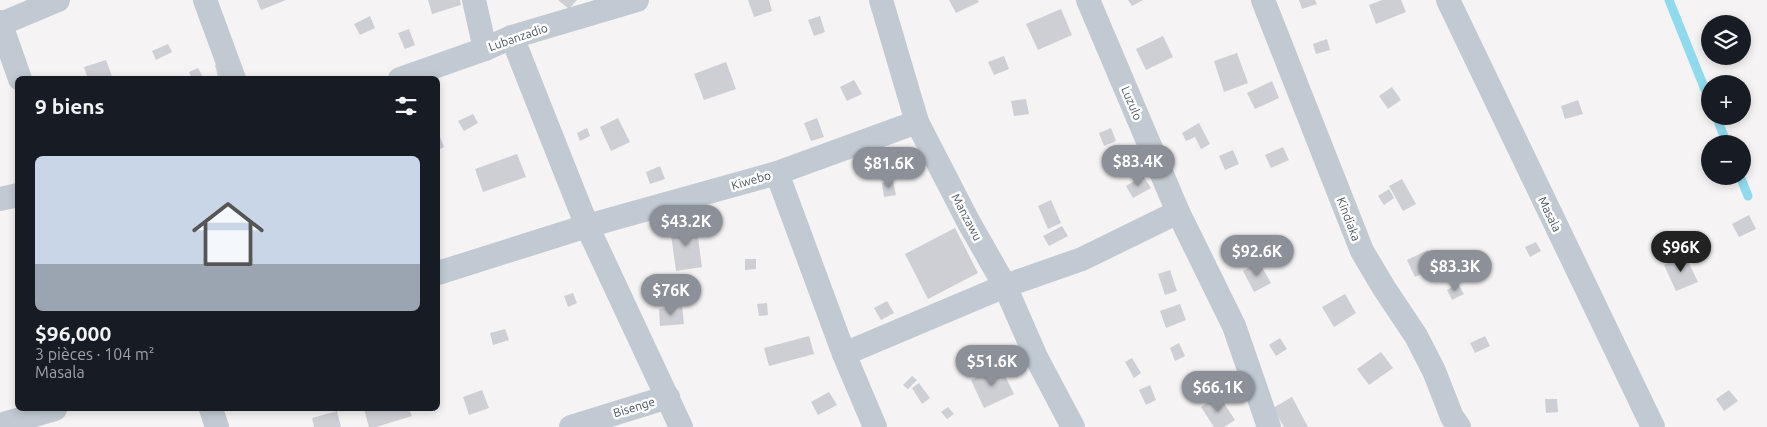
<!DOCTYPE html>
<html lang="fr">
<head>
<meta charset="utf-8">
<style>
  :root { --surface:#171b24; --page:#242831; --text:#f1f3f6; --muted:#9ea1a6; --line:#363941; --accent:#8c9099 }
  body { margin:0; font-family:Ubuntu,sans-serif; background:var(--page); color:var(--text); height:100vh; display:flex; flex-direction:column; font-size:19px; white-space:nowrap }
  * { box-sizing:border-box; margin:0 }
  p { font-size:16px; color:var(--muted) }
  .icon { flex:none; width:28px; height:28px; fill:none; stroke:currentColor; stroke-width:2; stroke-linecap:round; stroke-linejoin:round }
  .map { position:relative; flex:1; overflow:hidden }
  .details { position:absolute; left:15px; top:76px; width:425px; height:335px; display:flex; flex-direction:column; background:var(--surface); border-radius:8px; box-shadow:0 2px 8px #0003 }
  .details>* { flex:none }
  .fabs { position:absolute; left:1701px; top:15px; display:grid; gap:10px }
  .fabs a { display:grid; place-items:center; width:50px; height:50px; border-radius:50%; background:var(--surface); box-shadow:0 2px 8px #0003; font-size:25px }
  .price { position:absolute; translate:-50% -42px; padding:0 11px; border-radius:18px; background:var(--accent); color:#fff; font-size:16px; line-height:32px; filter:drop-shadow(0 1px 2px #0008) }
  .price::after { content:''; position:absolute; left:50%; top:30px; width:15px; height:11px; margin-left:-8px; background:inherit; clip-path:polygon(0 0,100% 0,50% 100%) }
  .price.selected { background:#222; color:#fff }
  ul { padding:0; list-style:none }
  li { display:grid; align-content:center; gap:10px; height:265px; padding:0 20px }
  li+li { border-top:1px solid var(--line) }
  li span { display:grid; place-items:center; height:155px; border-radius:8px; color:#555 }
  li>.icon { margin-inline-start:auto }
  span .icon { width:90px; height:90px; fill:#fffc; stroke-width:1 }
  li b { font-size:21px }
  h2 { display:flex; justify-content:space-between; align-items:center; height:60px; padding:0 20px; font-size:21px }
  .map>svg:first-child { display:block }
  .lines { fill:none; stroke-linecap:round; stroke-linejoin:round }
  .stream { stroke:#90daee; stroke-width:9 }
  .building { fill:#cdcfd5 }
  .street { stroke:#c1cad2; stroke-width:24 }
  .labels { text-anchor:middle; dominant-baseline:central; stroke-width:5; stroke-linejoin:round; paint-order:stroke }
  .street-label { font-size:12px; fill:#4a5661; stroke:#fff }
</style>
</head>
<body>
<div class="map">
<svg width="1767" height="427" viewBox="0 0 1767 427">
  <rect width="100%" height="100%" fill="#f5f3f3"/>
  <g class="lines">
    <!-- stream -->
    <g class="stream">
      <path d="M1669 0 1710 102"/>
      <path d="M1716 116 1727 144"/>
      <path d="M1740 176 1748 196"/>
    </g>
  </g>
  <!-- building -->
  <g class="building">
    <path d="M257 0H286L261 10Z"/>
    <path d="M428 0H460L461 5 432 14Z"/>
    <path d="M558 0H577L569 9Z"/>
    <path d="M748 0H769L772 11 754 17Z"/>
    <path d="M949 0H978L979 2 956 13Z"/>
    <path d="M1128 0H1143L1132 6Z"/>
    <path d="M1299 0H1315L1317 4 1302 9Z"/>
    <path d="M1382 0H1401L1406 12 1376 24 1369 5Z"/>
    <path d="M1061 9 1072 35 1038 50 1026 24Z"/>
    <path d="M370 16 375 28 360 35 354 24Z"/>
    <path d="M820 16 825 32 814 36 808 20Z"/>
    <path d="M409 29 415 45 405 49 398 33Z"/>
    <path d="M1163 36 1173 57 1146 70 1136 49Z"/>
    <path d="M1327 39 1330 50 1316 54 1313 44Z"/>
    <path d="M168 44 172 52 156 60 152 51Z"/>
    <path d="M1237 53 1248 83 1224 92 1214 61Z"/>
    <path d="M1004 56 1009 69 994 75 988 62Z"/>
    <path d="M106 60 113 79H88L84 67Z"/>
    <path d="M726 62 736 89 704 100 694 74Z"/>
    <path d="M223 63 226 75 218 77 215 65Z"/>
    <path d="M198 68 204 79H192L189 72Z"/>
    <path d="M854 80 862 94 847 101 840 87Z"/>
    <path d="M1272 81 1279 98 1255 109 1247 93Z"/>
    <path d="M1392 87 1401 100 1388 109 1379 96Z"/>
    <path d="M1026 99 1029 114 1014 116 1011 101Z"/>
    <path d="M1578 100 1583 114 1565 119 1561 106Z"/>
    <path d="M473 114 478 123 464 131 458 121Z"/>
    <path d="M618 118 630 142 611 151 600 127Z"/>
    <path d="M817 118 824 137 811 141 804 123Z"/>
    <path d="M1199 123 1210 144 1201 149 1195 137 1186 141 1182 133Z"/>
    <path d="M587 128 590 136 580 141 577 133Z"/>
    <path d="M1111 128 1116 141 1104 146 1099 133Z"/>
    <path d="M438 132 444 147 438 150Z"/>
    <path d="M1283 147 1289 160 1271 168 1265 155Z"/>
    <path d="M1233 150 1239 164 1225 170 1219 156Z"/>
    <path d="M517 154 526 177 483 192 475 169Z"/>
    <path d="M660 166 665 179 650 184 646 172Z"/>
    <path d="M1143 176 1151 188 1133 198 1126 186Z"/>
    <path d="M1402 179 1416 204 1403 211 1389 186Z"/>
    <path d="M893 181 896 195 884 197 882 183Z"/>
    <path d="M1389 189 1394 198 1384 205 1378 196Z"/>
    <path d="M1051 200 1061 223 1048 229 1038 206Z"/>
    <path d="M1749 215 1756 229 1739 237 1732 224Z"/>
    <path d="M696 223 702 267 676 271 670 227Z"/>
    <path d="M1062 226 1068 236 1049 246 1043 236Z"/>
    <path d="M955 228 978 273 928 299 905 254Z"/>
    <path d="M1536 242 1541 251 1530 257 1525 247Z"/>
    <path d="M1428 250 1436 267 1415 277 1407 260Z"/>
    <path d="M1685 255 1698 282 1676 291 1664 265Z"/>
    <path d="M745 259H756V269L745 270Z"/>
    <path d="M1259 262 1271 283 1254 292 1243 271Z"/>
    <path d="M1170 270 1177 291 1165 295 1158 274Z"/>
    <path d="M1458 284 1464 294 1452 300 1447 290Z"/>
    <path d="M573 293 577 303 568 307 564 296Z"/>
    <path d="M1345 294 1356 313 1334 327 1322 307Z"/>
    <path d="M887 301 894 313 881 320 874 308Z"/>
    <path d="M767 303 768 315 759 316 757 304Z"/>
    <path d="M1180 304 1186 320 1166 328 1160 311Z"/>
    <path d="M682 306 684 324 660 326 659 309Z"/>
    <path d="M505 329 509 340 493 345 490 333Z"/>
    <path d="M809 336 814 354 769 366 764 348Z"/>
    <path d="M1485 336 1490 346 1475 353 1470 343Z"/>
    <path d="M1280 338 1287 349 1276 356 1269 345Z"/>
    <path d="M1179 343 1185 356 1175 361 1170 348Z"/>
    <path d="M1381 352 1393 368 1369 385 1357 369Z"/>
    <path d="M1132 358 1141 373 1134 378 1125 362Z"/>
    <path d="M1000 366 1014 394 984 408 971 380Z"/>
    <path d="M912 376 917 380 908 389 903 385Z"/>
    <path d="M919 383 930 398 922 404 912 388Z"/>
    <path d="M1150 385 1156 400 1146 405 1139 390Z"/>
    <path d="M482 390 489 408 469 415 463 397Z"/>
    <path d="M1729 390 1738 401 1724 411 1716 399Z"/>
    <path d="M829 392 837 405 818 415 811 402Z"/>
    <path d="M1219 396 1235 420 1224 427H1214L1201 407Z"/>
    <path d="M1292 397 1308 427H1284L1273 408Z"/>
    <path d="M1545 399H1557L1558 412 1546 413Z"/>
    <path d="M948 407 954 414 947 419 941 412Z"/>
    <path d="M364 409H409L412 416 376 427H369Z"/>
    <path d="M337 411 341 427H314L312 418Z"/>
  </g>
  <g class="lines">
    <!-- street -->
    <g class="street">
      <path d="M205 0 234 79"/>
      <path d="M474 0 485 49"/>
      <path d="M881 0 917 122 968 221 1005 286 1036 357 1073 427"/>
      <path d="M1088 0 1178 212 1234 326 1269 427"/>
      <path d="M1263 0 1362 251 1384 288 1416 336 1434 371 1452 417 1459 427"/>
      <path d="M1448 0 1653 427"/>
      <path d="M0 22 20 79"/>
      <path d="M1 24 58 0"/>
      <path d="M512 37 587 226 681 427"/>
      <path d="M400 79 485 49 512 37 637 0"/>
      <path d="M777 173 844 354 875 427"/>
      <path d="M0 199 18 195"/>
      <path d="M438 273 587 226 777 173 917 122"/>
      <path d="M844 354 1005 286 1082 259 1178 212"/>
      <path d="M211 409 217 427"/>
      <path d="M0 425 55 409"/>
      <path d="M571 427 668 397"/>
    </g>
  </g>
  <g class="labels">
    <!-- street labels -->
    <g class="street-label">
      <text transform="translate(518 37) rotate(-19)">Lubanzadio</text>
      <text transform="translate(1132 103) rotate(67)">Luzulo</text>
      <text transform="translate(751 180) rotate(-16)">Kiwebo</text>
      <text transform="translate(1550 214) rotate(64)">Masala</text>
      <text transform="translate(967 217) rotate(62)">Manzawu</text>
      <text transform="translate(1349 219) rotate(69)">Kindiaka</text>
      <text transform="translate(634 407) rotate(-17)">Bisenge</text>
    </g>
  </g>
</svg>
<div class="fabs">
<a><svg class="icon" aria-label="layers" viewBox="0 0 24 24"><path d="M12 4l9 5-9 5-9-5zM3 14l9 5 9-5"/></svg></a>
<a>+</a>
<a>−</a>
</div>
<b class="price" style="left:1138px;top:187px">$83.4K</b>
<b class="price" style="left:889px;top:189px">$81.6K</b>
<b class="price" style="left:686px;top:247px">$43.2K</b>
<b class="price selected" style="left:1681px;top:273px">$96K</b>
<b class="price" style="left:1257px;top:277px">$92.6K</b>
<b class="price" style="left:1455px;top:292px">$83.3K</b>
<b class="price" style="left:671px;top:316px">$76K</b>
<b class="price" style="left:992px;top:387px">$51.6K</b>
<b class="price" style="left:1218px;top:413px">$66.1K</b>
<section class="details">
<h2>9 biens<svg class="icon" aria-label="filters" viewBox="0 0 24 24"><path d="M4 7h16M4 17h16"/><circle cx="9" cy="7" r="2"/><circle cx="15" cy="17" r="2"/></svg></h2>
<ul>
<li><span style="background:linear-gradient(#c9d6e8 70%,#9aa5b1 0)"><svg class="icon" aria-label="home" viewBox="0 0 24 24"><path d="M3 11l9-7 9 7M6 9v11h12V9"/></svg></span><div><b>$96,000</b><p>3 pièces · 104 m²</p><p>Masala</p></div></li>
</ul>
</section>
</div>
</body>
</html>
